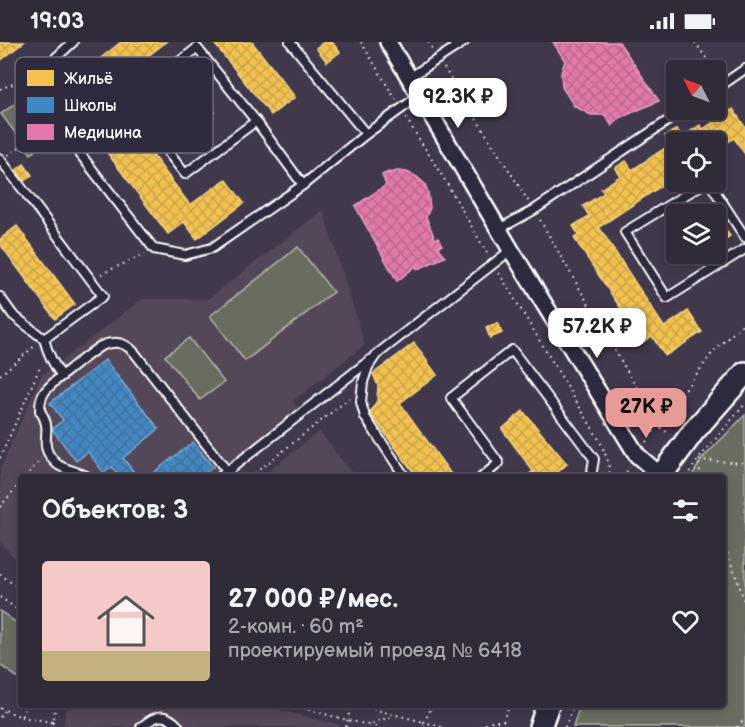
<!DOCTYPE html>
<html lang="ru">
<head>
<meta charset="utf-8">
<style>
  :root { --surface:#312a39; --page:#3d3644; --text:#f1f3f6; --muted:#a8a7ae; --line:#4c4653; --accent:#e69b98 }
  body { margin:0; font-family:"Balsamiq Sans",sans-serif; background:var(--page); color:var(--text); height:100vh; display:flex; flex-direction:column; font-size:22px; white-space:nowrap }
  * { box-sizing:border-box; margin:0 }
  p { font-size:20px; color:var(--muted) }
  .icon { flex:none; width:33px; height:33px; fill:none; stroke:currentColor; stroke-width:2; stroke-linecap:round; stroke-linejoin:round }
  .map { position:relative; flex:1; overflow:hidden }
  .side { position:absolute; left:18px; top:432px; width:708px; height:234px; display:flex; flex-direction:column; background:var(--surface); border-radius:6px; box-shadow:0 3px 9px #0003,0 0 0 2px var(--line) }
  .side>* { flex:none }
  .needle { width:39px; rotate:312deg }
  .tools { position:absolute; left:666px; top:18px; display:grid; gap:12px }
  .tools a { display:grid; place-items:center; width:60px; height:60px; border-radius:6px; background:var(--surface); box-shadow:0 3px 9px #0003,0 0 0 2px var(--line); font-size:30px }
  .price { position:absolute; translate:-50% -51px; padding:0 14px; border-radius:12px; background:#fff; color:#222; font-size:20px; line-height:39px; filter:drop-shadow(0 2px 3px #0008) }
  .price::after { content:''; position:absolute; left:50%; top:36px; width:18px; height:14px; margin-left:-9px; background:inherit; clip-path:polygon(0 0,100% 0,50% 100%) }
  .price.active { background:var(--accent); color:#111 }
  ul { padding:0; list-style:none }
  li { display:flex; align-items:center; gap:18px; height:150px; padding:0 24px }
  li+li { border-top:2px solid var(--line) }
  li span { display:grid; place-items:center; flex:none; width:168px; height:120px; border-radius:6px; color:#555 }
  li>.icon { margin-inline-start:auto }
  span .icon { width:72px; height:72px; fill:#fffc; stroke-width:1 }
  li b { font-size:26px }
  h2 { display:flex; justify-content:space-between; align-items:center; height:72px; padding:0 24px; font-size:26px }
  .status { display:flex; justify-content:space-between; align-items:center; height:42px; padding:0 30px; background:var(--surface); direction:ltr }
  .status svg { height:16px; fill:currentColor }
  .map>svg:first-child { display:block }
  .built { fill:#524659 }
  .park { fill:#696c5e; stroke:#b4b6ae; stroke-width:1.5 }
  .homes { fill:url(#homes-cross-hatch); stroke:#f6d483; stroke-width:1.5 }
  .schools { fill:url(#schools-cross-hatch); stroke:#79acd6; stroke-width:1.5 }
  .health { fill:url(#health-cross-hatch); stroke:#eba0c2; stroke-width:1.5 }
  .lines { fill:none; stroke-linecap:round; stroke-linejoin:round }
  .lane-casing { stroke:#fff; stroke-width:12 }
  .street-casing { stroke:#fff; stroke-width:20 }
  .secondary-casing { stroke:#fff; stroke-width:26 }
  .path { stroke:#fff; stroke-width:2; stroke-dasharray:1.5 4.5; stroke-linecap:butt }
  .lane { stroke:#2f2a3d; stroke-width:8 }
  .street { stroke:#2f2a3d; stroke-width:15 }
  .secondary { stroke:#2f2a3d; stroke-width:21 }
  .key { fill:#2f2a3d; stroke:#6d6a77; stroke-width:1.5 }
  .key-label { font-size:16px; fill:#fff }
</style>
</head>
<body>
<div class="status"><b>19:03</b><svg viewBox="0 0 49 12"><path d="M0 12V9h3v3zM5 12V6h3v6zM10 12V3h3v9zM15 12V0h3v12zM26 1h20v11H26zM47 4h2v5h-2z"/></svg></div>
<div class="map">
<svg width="745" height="685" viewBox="0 0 745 685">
  <defs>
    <pattern id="homes-cross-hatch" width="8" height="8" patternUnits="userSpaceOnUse" patternTransform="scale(1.5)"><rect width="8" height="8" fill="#f2c14e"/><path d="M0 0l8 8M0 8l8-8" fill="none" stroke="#c8a44e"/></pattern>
    <pattern id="schools-cross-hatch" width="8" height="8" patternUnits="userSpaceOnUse" patternTransform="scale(1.5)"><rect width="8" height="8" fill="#3f88c5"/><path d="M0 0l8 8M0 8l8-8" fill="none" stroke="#447095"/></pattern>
    <pattern id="health-cross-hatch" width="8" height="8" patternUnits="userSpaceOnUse" patternTransform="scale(1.5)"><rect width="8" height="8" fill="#e377a8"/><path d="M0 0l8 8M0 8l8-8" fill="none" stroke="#b66a8c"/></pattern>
  </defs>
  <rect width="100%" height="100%" fill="#41384c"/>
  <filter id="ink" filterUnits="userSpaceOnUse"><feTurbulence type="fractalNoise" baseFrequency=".0167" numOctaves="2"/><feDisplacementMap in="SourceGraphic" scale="12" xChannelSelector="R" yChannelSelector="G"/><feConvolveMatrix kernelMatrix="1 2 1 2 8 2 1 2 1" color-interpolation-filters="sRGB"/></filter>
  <g filter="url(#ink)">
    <!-- built -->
    <g class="built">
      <path d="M323 168 365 303 293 359 305 375 229 435H21V524L0 499V427L41 334 142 257H208Z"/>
      <path d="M319 389 355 435H261Z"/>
      <path d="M67 663H260L340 683V685H63Z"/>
    </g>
    <!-- park -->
    <g class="park">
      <path d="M20 58 51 96 31 112 1 72Z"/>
      <path d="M298 205 333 250 245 319 210 274Z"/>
      <path d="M189 296 224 340 200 358 165 314Z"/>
      <path d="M745 373V685H573L580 663H723V435H691L703 416Z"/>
      <path d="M0 569 21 584V638L0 623Z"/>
    </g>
    <!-- homes -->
    <g class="homes">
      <path d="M0 0H24L0 19Z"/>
      <path d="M121 0H166L65 79 48 58Z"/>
      <path d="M213 0H252L295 55 271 73Z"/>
      <path d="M324 0H332L340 10 327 20 316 6Z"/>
      <path d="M190 37 215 70 191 88 165 56Z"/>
      <path d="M733 67 745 85V112L734 96 716 108V100H676V134L599 185 664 285 688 269 702 290 665 314 652 294 643 300 574 196 579 193 573 184 589 174 583 164 604 151 601 147 620 134 615 126 626 119 632 128 670 103 665 94 677 87 682 95 700 83 703 87Z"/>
      <path d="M130 83 190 163 226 137 244 161 197 197 184 180 168 192 102 104Z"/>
      <path d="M24 122 32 133 24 139 15 129Z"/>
      <path d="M17 184 75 262 55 277 0 202V197Z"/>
      <path d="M724 185 730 194 716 204V191Z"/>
      <path d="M497 281 502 291 490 296 486 286Z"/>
      <path d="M414 301 437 333 400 361 453 435H417L370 371 377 359 378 344 373 332Z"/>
      <path d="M523 369 567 422 557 431 556 435H526L533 429 502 387Z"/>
    </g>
    <!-- schools -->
    <g class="schools">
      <path d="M105 318 159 387 123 416 138 435H119L112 425 104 431 88 410 76 419 52 387 63 378 50 361Z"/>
      <path d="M193 400 213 425 200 435H148Z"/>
    </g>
    <!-- health -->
    <g class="health">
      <path d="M553 0H619L659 59 620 76 612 84 605 73H591L574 64 562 45 561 31 565 19Z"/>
      <path d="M397 129 407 130 417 135 425 142 428 151 430 166 426 175 435 197 438 196 442 203 438 205 445 215 418 227 416 224 397 239 355 164 386 143 382 133 389 130 390 131Z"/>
    </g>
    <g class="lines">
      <!-- lane casing -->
      <g class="lane-casing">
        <g id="lane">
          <path d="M73 0 37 33 32 46 39 59 154 207 185 213 212 206 303 143 366 92 290 0"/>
          <path d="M453 0 456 5 464 0"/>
          <path d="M409 36 456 5"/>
          <path d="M716 47 745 27"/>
          <path d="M129 60 185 132 256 79"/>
          <path d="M366 92 419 54"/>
          <path d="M74 103 197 6 256 79 303 143"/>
          <path d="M0 117 103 254 44 297 13 273 0 255"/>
          <path d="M706 140 625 190 667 256 745 207"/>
          <path d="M709 140 745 195"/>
          <path d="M499 187 534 168 684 68"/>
          <path d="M44 297C48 312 53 323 62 334"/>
          <path d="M88 435C79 429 66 429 57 422 34 401 56 391 40 369 40 363 40 357 44 351 49 342 89 312 99 305 103 303 108 301 113 301 121 300 128 304 134 310L227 429"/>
          <path d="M220 435 370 318"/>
          <path d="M405 435 365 375 361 360 363 340 368 325 376 313 511 208"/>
          <path d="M482 435 499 421 451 356 512 308 594 417 591 435"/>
          <path d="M141 685C156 673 165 669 179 685"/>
        </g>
      </g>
      <!-- street casing -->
      <g class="street-casing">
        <path id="street" d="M388 0 511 208 637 413 661 434"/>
      </g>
      <!-- secondary casing -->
      <g class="secondary-casing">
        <g id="secondary">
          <path d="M660 435 693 390 745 331"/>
          <path d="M540 685 548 663"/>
        </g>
      </g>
      <!-- path -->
      <g class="path">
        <path d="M361 0 396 58"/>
        <path d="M428 0 433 8"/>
        <path d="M695 0 711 23 730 25"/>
        <path d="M444 26 529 160"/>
        <path d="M0 47 22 38"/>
        <path d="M406 76 446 140 488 213"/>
        <path d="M8 113 48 85"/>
        <path d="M540 178 658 383 670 393"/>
        <path d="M499 231 600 399 608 419 610 435"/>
        <path d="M101 232 145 212"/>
        <path d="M0 333 36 303"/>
        <path d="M646 400 713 310 745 280"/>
        <path d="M0 416 41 323"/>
        <path d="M25 435 41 417"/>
        <path d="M250 435 351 355"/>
        <path d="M623 435 630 425"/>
        <path d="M686 435 698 418 745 362"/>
        <path d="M701 435 698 418 745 421"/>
        <path d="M0 465 21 440"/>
        <path d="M723 500 739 542 745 563"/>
        <path d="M0 532 21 548"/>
        <path d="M0 555 21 570"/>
        <path d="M56 663 52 680 56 685"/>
        <path d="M291 663 347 678 369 683 394 673"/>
        <path d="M356 663 424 680 423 685"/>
        <path d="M433 663 424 680 442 685"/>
        <path d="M0 666 21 675 27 663"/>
        <path d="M0 675 4 669"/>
        <path d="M21 675 52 680 51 685"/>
        <path d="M369 683 379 685"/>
        <path d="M346 685 351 663"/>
        <path d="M480 685 492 679H502"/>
        <path d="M501 685 509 663"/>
        <path d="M565 685 574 663"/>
        <path d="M737 685 745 677"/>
      </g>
      <!-- lane -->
      <use href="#lane" class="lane"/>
      <!-- street -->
      <use href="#street" class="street"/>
      <!-- secondary -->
      <use href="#secondary" class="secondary"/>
    </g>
  </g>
  <!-- legend -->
  <rect x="15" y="15" width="198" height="96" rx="9" class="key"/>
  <rect x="27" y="28" width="27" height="16" fill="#f2c14e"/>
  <rect x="27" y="55" width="27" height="16" fill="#3f88c5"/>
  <rect x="27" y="82" width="27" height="16" fill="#e377a8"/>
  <g class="key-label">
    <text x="64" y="42">Жильё</text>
    <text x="64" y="69">Школы</text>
    <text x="64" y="96">Медицина</text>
  </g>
</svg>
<div class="tools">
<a><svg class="needle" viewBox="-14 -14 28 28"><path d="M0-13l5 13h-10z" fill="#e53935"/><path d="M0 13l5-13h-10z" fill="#a8a7ae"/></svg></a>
<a><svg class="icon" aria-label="locate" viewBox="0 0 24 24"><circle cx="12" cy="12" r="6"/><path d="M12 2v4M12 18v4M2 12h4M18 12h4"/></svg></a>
<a><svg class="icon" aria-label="layers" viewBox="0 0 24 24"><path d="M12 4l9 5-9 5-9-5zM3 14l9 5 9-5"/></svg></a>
</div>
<b class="price" style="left:458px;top:87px">92.3K ₽</b>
<b class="price" style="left:597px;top:317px">57.2K ₽</b>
<b class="price active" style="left:646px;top:397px">27K ₽</b>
<section class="side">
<h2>Объектов: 3<svg class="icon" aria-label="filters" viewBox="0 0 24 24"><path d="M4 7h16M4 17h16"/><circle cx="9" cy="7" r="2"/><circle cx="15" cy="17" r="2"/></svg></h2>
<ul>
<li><span style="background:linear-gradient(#f6c9c9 75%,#c2b280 0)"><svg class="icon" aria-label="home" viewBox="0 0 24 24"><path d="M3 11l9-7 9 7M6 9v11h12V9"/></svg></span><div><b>27 000 ₽/мес.</b><p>2-комн. · 60 m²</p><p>проектируемый проезд № 6418</p></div><svg class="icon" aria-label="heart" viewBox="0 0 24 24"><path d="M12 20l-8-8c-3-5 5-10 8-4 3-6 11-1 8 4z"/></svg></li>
</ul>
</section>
</div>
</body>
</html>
